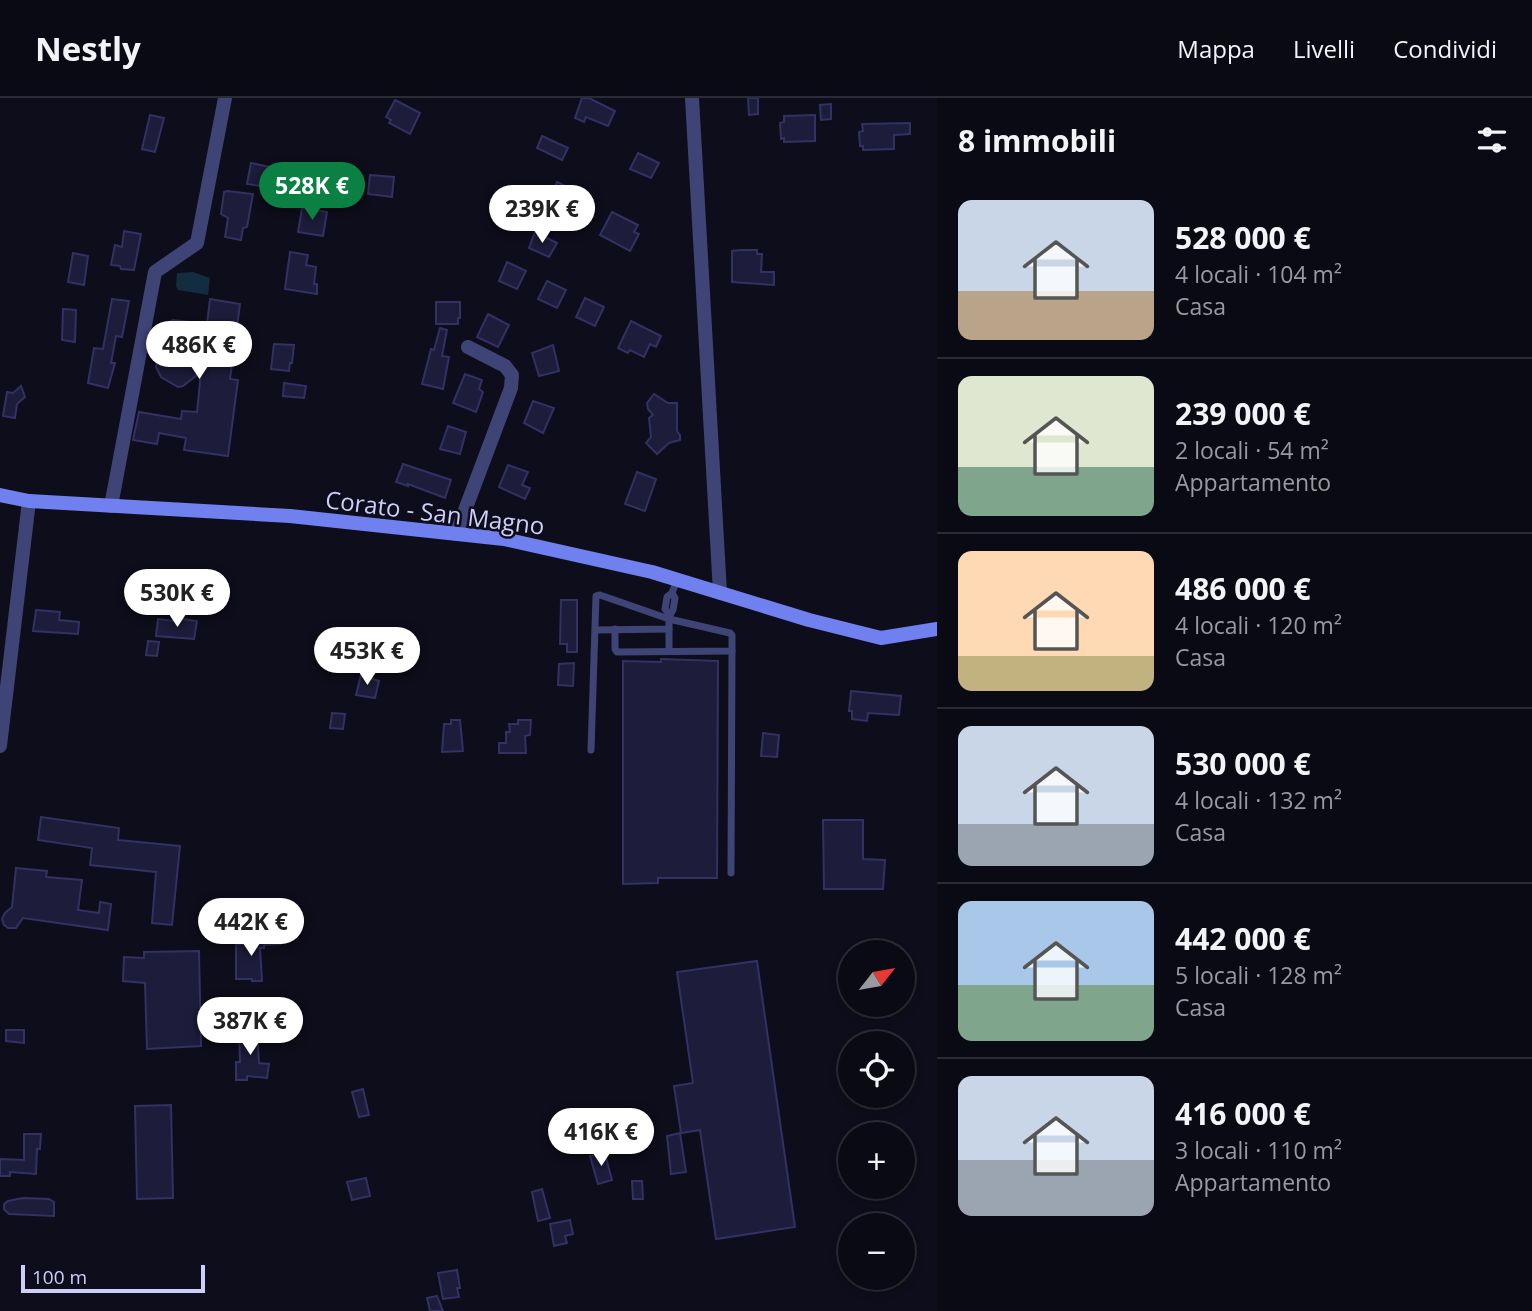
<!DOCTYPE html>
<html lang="it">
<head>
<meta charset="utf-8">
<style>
  :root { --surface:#0a0a14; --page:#181822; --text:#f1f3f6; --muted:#999aa0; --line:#2a2b34; --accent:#0b8043 }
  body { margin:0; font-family:"Open Sans",sans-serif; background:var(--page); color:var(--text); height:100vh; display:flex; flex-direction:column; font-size:26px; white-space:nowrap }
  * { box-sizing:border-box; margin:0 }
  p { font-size:23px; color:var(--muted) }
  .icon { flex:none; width:38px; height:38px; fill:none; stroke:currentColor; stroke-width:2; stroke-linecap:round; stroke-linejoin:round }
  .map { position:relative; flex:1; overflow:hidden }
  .details { display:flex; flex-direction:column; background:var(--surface); width:595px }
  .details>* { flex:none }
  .needle { width:46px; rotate:59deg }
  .fabs { position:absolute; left:838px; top:842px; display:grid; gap:14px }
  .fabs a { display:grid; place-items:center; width:77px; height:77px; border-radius:50%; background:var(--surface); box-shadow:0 4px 10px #0003,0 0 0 2px var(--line); font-size:35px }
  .scale { position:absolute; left:21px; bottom:18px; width:184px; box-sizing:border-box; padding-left:7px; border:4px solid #cecff9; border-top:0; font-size:19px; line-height:24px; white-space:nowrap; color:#cecff9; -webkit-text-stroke:5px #0e0d1b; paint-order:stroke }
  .price { position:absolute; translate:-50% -60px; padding:0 16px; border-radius:24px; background:#fff; color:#222; font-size:23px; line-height:46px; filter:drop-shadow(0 2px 4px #0008) }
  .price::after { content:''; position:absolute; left:50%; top:42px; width:21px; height:16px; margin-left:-10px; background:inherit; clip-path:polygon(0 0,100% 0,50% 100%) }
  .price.on { background:var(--accent); color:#fff }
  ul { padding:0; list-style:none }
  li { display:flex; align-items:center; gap:21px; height:175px; padding:0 21px }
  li+li { border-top:2px solid var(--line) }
  li span { display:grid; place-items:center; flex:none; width:196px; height:140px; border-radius:14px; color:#555 }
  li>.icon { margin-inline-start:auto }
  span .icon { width:84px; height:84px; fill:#fffc; stroke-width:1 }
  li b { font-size:30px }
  h2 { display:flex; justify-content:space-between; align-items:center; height:84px; padding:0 21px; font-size:30px }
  header { display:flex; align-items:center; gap:42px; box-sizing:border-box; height:98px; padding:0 35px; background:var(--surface); border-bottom:2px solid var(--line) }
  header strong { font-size:33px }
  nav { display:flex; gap:38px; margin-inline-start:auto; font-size:24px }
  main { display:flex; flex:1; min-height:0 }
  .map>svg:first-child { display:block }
  .water { fill:#132c3f }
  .building { fill:#1d1c3a; stroke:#333063; stroke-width:2 }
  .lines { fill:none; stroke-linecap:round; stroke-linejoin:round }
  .lane { stroke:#3e4475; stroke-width:7 }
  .street { stroke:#3e4475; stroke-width:14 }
  .secondary { stroke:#7080ee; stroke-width:14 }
  .labels { text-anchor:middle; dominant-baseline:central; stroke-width:5; stroke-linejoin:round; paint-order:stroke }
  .street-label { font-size:24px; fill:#cecff9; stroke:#0e0d1b }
</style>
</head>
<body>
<header>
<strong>Nestly</strong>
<nav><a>Mappa</a><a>Livelli</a><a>Condividi</a></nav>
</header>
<main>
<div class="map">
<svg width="937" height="1213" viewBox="0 0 937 1213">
  <rect width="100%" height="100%" fill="#0e0d1b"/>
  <!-- water -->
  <path class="water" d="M193 174 210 180 208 197 178 192 176 188 177 175Z"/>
  <!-- building -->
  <g class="building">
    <path d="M582 0H589L615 13 608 28 586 19 584 24 575 20Z"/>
    <path d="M748 0H758V16L749 17Z"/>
    <path d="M395 2 420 15 410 36 389 25 391 22 386 19Z"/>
    <path d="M831 6V21L821 22 820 7Z"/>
    <path d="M150 17 164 20 155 54 142 51Z"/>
    <path d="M815 17V43L784 44V40L781 41 780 25 784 24V18Z"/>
    <path d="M910 25V36L894 37V51L863 52V48H860L859 34 863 33 862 26Z"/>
    <path d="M542 38 568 50 562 62 537 50Z"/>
    <path d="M638 55 659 65 651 80 630 71Z"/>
    <path d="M251 65 270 69 267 89 247 86Z"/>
    <path d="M370 77 394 79 392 99 368 96Z"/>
    <path d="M557 84 575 93 567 108 570 110 566 118 559 114 557 117 543 111 546 106 542 103 546 96 550 98Z"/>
    <path d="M227 93 253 96 247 129 243 130 241 142 225 139 228 120 221 116 224 94Z"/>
    <path d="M302 110 327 114 323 138 298 134Z"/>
    <path d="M612 114 638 127 634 134 639 136 630 153 600 137Z"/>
    <path d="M124 133 141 136 134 172 121 171 120 168 111 167 115 147 122 149Z"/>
    <path d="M535 134 557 145 549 159 529 150Z"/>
    <path d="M740 152H757V156H762L761 174H774V187L732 184V153Z"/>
    <path d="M290 154 308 157 306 167 316 169 314 186H317V196L285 191Z"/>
    <path d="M73 155 88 158 84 187 68 184Z"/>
    <path d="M507 164 526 173 517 191 499 183Z"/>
    <path d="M547 183 566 192 557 210 538 201Z"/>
    <path d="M585 200 604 209 595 228 576 219Z"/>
    <path d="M112 201 129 203 122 239 116 238 111 265H115L108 290 88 285 94 250 103 251Z"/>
    <path d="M210 201 240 206 230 281 238 282 228 358 184 352 186 340 159 335 157 346 133 342 139 314 181 321 182 313 197 314 201 274 183 288 178 289 161 279 156 269 165 226 173 222 207 226Z"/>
    <path d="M436 204H460V220H458V226H436Z"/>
    <path d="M63 211 76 212 75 244 62 242Z"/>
    <path d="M488 216 509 227 498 249 477 239Z"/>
    <path d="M631 223 661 238 656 249 650 246 644 259 630 252 628 255 618 250Z"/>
    <path d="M440 230 447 232 442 258 449 259 443 291 422 286 431 251 434 252Z"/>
    <path d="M274 246 294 247 292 265H290L289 273 271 271Z"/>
    <path d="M553 247 559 273 539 278 532 255Z"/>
    <path d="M465 276 482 282 479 291 483 294 476 314 453 305Z"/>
    <path d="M284 285 306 288 304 300 283 298Z"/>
    <path d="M21 288 25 299 17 306 15 320 3 318 7 294 13 295Z"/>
    <path d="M654 296 668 305H677V333L680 337V342L669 345 657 356 646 345 651 339 649 320 653 317 648 311 647 305Z"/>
    <path d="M533 303 554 310 543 335 524 325Z"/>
    <path d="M448 328 466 334 460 356 440 351Z"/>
    <path d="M403 366 451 382 445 400 408 386V388L396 384Z"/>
    <path d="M508 367 528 374 522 387 530 390 525 401 499 389Z"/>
    <path d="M637 374 656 381 645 413 625 406Z"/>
    <path d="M561 502H577V554H567V546H560Z"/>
    <path d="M36 512 60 514 59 522 79 524 78 536 33 533Z"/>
    <path d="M175 520 197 523 194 541 156 538 158 521 174 523Z"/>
    <path d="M148 543 159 544 157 558 146 557Z"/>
    <path d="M661 561 718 563 717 780H658V785L623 786V563L661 564Z"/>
    <path d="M574 565 573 588 558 587 559 566Z"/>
    <path d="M361 577 379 583 375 600 356 597Z"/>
    <path d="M851 593 901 598 899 617 868 615 867 623 852 621V613H849Z"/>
    <path d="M332 615 345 616 343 631 330 630Z"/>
    <path d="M451 622H460L463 653 442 654 444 626H451Z"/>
    <path d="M518 622H531L530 637 525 638 526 655H499V645H506V634H510L509 626H518Z"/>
    <path d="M763 635 779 637 777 659 761 658Z"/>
    <path d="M41 719 119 730 118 742 180 748 172 827 152 825 156 774 90 767 92 750 38 742Z"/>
    <path d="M823 722H863V761L885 762 883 791H824Z"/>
    <path d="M16 770 47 773 46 779 82 782 78 812 99 815 100 804 111 806 108 832 23 820 16 830H8L4 827 2 821 5 815 12 809Z"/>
    <path d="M258 836 281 846 264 847V850H260L262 883H252V881H236V846H248V837Z"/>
    <path d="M199 853 201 948 147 951 145 885 123 883 124 859 144 860V854Z"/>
    <path d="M757 863 795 1129 716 1141 700 1032 681 1035 674 988 693 985 677 874Z"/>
    <path d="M257 931 259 965 269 966 267 980 247 978V982H236V964H240L239 932Z"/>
    <path d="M6 932H24V945L6 943Z"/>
    <path d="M363 991 369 1017 359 1019 352 994Z"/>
    <path d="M171 1007 173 1100 137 1101 135 1008Z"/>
    <path d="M680 1035 686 1074 671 1076 667 1038Z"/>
    <path d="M24 1036H41L40 1051H37L36 1076 10 1074V1078H0V1061L24 1062Z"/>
    <path d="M605 1056 612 1082 598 1086 590 1058Z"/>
    <path d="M366 1080 370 1098 352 1102 347 1084Z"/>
    <path d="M632 1083H642L643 1101H633Z"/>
    <path d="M542 1091 550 1120 538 1123 532 1094Z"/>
    <path d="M23 1100 49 1101 54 1104V1118L9 1116 4 1111V1106L8 1103Z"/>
    <path d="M570 1122 573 1136 565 1138 567 1145 554 1148 550 1126Z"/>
    <path d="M457 1172 460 1190H457L459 1199 443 1201 438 1175Z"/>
    <path d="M437 1198 443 1213H430L427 1200Z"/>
  </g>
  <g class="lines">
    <!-- lane -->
    <g class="lane">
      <path d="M670 517 673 512 675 500 672 495"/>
      <path d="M615 531V551L617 554 732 553V537L730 535 669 521 670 517 665 511 667 499 672 495 677 482"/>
      <path d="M669 531V553"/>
      <path d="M591 652 596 498 600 497 669 521V531L595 532"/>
      <path d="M731 775 732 553"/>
    </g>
    <!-- street -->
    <g class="street">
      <path d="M692 0 720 495"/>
      <path d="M111 408 155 174 197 145 225 0"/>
      <path d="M456 436 511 290 512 277 505 268 468 249"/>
      <path d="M0 648 29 403"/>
    </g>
    <!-- secondary -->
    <path class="secondary" d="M0 397 29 403 290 418 504 441 652 474 809 522 881 540 937 531"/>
  </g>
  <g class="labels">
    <!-- street labels -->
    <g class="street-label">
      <text transform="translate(435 414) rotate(7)">Corato - San Magno</text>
    </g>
  </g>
</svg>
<div class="fabs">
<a><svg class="needle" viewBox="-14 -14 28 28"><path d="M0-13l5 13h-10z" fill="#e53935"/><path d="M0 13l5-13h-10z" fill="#999aa0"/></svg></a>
<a><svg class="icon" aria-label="locate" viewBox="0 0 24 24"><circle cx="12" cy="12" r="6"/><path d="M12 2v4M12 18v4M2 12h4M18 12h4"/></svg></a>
<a>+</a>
<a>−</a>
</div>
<div class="scale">100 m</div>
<b class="price on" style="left:312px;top:124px">528K €</b>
<b class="price" style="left:542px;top:147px">239K €</b>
<b class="price" style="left:199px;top:283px">486K €</b>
<b class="price" style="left:177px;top:531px">530K €</b>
<b class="price" style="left:367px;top:589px">453K €</b>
<b class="price" style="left:251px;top:860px">442K €</b>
<b class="price" style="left:250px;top:959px">387K €</b>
<b class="price" style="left:601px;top:1070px">416K €</b>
</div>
<section class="details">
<h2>8 immobili<svg class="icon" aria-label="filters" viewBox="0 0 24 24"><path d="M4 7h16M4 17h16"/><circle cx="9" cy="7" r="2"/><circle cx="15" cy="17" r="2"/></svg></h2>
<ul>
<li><span style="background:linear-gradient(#c9d6e8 65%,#b9a48a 0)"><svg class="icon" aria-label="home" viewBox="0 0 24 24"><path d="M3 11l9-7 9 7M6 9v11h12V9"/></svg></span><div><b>528 000 €</b><p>4 locali · 104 m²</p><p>Casa</p></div></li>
<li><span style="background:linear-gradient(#dfe7d0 65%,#7fa58c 0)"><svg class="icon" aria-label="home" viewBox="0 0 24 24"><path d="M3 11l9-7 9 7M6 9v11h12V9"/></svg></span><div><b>239 000 €</b><p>2 locali · 54 m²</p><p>Appartamento</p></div></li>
<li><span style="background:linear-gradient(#ffd9b3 75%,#c2b280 0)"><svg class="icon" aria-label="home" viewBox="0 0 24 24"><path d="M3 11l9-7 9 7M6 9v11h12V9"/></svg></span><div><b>486 000 €</b><p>4 locali · 120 m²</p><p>Casa</p></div></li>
<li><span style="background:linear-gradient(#c9d6e8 70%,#9aa5b1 0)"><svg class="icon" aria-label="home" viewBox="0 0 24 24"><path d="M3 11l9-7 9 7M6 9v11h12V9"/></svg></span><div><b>530 000 €</b><p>4 locali · 132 m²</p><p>Casa</p></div></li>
<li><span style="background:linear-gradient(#a9c7e8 60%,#7fa58c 0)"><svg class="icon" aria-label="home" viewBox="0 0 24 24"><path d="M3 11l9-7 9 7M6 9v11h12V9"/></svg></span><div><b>442 000 €</b><p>5 locali · 128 m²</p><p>Casa</p></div></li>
<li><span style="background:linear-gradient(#c9d6e8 60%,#9aa5b1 0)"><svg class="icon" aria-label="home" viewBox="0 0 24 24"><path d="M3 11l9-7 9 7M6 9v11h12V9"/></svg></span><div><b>416 000 €</b><p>3 locali · 110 m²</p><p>Appartamento</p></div></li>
</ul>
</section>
</main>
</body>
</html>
